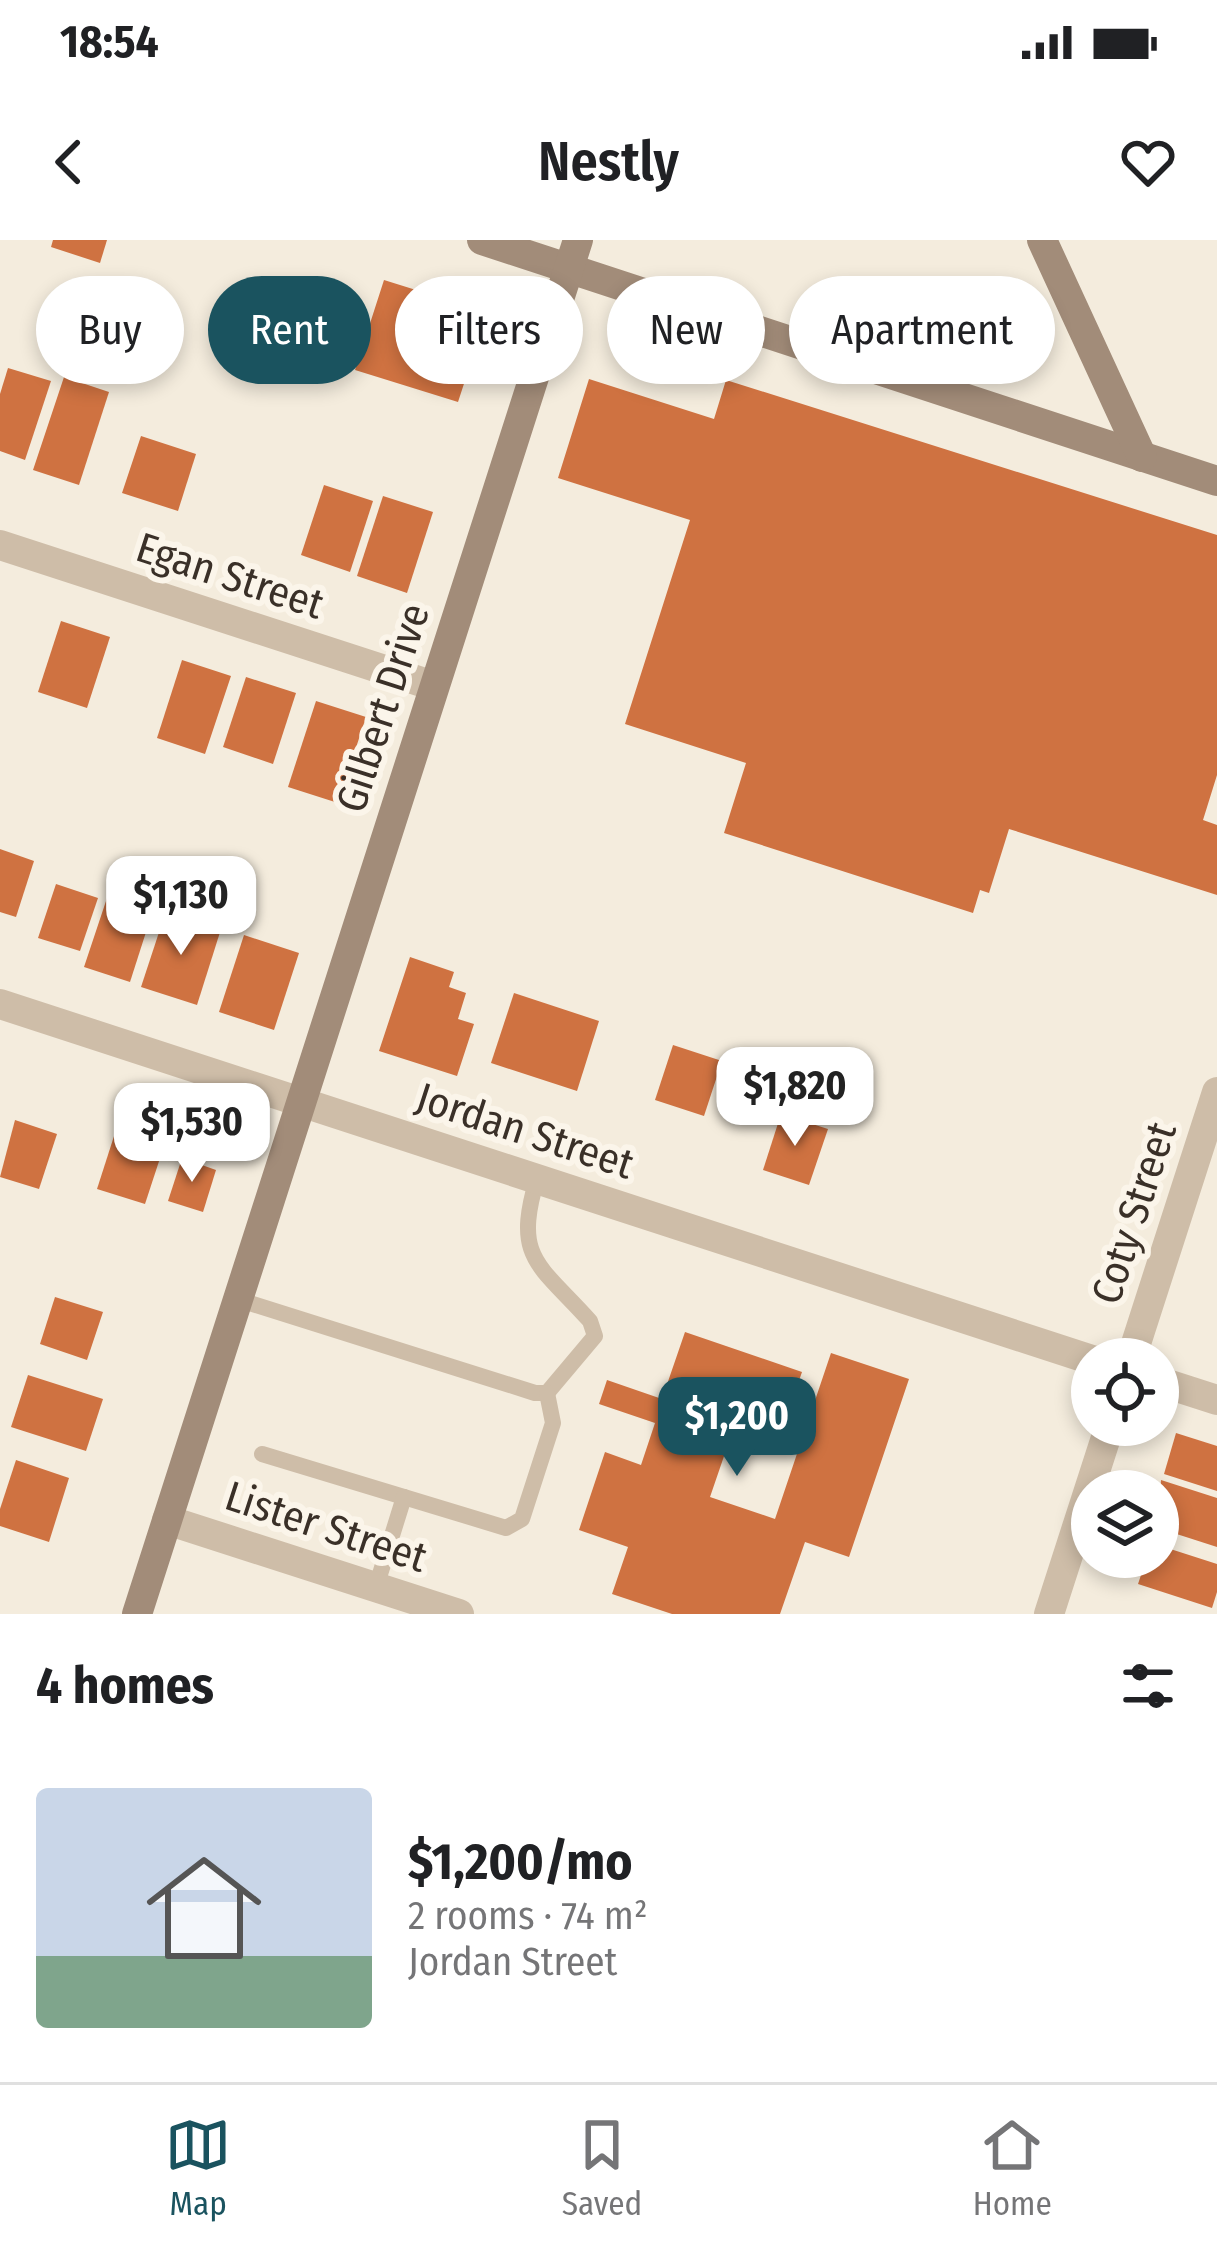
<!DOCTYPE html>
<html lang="en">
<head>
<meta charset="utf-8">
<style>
  :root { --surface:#fff; --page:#f2f2f2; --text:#202124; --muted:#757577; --line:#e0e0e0; --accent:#1a535f }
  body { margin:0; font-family:"Fira Sans Condensed",sans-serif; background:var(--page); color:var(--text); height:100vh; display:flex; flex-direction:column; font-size:45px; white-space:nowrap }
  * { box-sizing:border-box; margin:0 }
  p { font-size:39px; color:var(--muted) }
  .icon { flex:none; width:66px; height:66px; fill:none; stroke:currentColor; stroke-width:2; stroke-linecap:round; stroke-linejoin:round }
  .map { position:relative; height:1374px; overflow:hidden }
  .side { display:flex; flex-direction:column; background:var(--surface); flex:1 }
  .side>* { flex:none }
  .banner { position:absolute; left:36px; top:36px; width:1146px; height:108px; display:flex; gap:24px }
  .fabs { position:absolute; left:1071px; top:1098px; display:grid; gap:24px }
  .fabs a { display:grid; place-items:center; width:108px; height:108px; border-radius:50%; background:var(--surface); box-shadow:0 6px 18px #0003; font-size:60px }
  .price { position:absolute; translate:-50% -102px; padding:0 27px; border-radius:24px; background:#fff; color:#222; font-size:39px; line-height:78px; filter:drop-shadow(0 3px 6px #0008) }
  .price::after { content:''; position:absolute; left:50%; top:72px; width:36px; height:27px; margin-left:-18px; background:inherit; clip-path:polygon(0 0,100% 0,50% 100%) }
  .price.selected { background:var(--accent); color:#fff }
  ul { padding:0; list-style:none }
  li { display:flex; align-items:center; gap:36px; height:300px; padding:0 36px }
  li span { display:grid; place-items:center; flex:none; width:336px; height:240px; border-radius:12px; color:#555 }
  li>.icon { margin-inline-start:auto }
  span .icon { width:144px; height:144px; fill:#fffc; stroke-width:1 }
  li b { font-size:51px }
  h2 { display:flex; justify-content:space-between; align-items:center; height:144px; padding:0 36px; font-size:51px }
  .pill { padding:0 42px; border-radius:54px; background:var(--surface); box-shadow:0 6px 18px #0003; font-size:42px; line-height:108px }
  .pill.selected { background:var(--accent); color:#fff }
  .status { display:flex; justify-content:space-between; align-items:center; height:84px; padding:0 60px; background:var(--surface); direction:ltr }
  .status svg { height:33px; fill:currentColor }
  header { display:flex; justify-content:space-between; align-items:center; height:156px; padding:0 36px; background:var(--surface); font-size:54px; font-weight:600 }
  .dock { display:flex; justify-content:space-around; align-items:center; height:168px; border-top:3px solid var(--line); background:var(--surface); font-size:33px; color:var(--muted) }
  .dock a { display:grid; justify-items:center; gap:6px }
  .dock .selected { color:var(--accent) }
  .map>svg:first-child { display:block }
  .building { fill:#cf7241 }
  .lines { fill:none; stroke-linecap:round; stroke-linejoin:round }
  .lane { stroke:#cebda8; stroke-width:16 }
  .street { stroke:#cebda8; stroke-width:30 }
  .secondary { stroke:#a28c79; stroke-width:30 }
  .labels { text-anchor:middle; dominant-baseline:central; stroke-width:12; stroke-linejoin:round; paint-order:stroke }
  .street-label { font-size:42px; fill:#3a3028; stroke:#fbf5ea }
</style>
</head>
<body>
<div class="status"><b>18:54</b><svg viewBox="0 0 49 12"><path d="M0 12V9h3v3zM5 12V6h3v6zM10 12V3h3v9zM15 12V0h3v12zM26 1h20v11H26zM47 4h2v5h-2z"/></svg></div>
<header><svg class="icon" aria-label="back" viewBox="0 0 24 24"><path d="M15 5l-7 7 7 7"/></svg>Nestly<svg class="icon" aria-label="heart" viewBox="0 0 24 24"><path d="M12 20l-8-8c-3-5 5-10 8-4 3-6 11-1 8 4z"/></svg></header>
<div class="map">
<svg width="1217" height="1374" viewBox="0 0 1217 1374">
  <rect width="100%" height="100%" fill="#f4ecdd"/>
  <!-- building -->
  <g class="building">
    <path d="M53 0H107L100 23 51 7Z"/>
    <path d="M384 40 432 55 424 80 479 98 458 162 355 130Z"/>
    <path d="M8 128 51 141 25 220 0 211V154Z"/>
    <path d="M64 137 109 152 79 245 33 230Z"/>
    <path d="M589 139 714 179 726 140 1217 295V535L1203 580 1217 585V655L1009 589 989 653 980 650 973 673 724 593 746 523 625 484 690 280 558 238Z"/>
    <path d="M141 196 196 214 178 271 122 253Z"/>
    <path d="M324 245 373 261 350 332 301 315Z"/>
    <path d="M383 256 433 272 407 353 357 336Z"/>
    <path d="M61 381 110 397 87 468 38 452Z"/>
    <path d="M182 420 231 436 205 514 157 498Z"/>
    <path d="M246 437 296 453 273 524 223 507Z"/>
    <path d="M316 461 366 477 338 563 288 547Z"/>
    <path d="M0 609 34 621 16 677 0 672Z"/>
    <path d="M56 644 98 658 80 711 38 698Z"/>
    <path d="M110 649 155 664 130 742 84 727Z"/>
    <path d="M166 671 221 689 197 765 141 747Z"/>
    <path d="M244 695 299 713 274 790 219 772Z"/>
    <path d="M410 717 454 732 449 747 466 753 458 779 474 784 457 836 379 811Z"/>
    <path d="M514 753 599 781 577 851 491 823Z"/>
    <path d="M673 805 722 821 704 876 655 860Z"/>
    <path d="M781 874 828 889 809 945 763 930Z"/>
    <path d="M15 880 57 894 39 949 0 937Z"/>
    <path d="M115 893 163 909 145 964 97 949Z"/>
    <path d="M182 918 216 930 203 972 168 961Z"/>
    <path d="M55 1057 103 1072 87 1120 40 1104Z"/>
    <path d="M685 1092 802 1132 778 1201 734 1187 710 1257 775 1279 831 1113 909 1139 849 1317 805 1302 780 1374H672L612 1354 628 1307 579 1290 605 1212 641 1225 655 1183 599 1164 607 1140 662 1159Z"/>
    <path d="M28 1135 103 1159 86 1211 11 1187Z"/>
    <path d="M1176 1193 1217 1206V1251L1164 1234Z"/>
    <path d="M16 1220 69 1238 49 1302 0 1286V1269Z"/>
    <path d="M1161 1240 1217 1258V1307L1158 1288Z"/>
    <path d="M1158 1305 1217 1324V1352L1212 1368 1138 1344 1147 1317H1158Z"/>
  </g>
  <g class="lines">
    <!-- lane -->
    <g class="lane">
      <path d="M237 1059 535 1153H547L595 1096 590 1081C539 1024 513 1019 537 939"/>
      <path d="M262 1214 506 1288 522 1279 553 1183 547 1153"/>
      <path d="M376 1347 404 1257"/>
    </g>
    <!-- street -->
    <g class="street">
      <path d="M0 305 434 446"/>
      <path d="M0 764 1092 1120"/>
      <path d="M1131 1119 1217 852"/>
      <path d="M1158 1141 1217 1160"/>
      <path d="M167 1280 459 1374"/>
      <path d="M1049 1374 1110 1185"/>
    </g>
    <!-- secondary -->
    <g class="secondary">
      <path d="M482 0 1217 241"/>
      <path d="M1042 0 1142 217"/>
      <path d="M137 1374 578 0"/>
    </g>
  </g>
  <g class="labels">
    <!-- street labels -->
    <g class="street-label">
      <text transform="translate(230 336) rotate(18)">Egan Street</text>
      <text transform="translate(383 468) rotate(-72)">Gilbert Drive</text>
      <text transform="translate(525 891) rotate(18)">Jordan Street</text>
      <text transform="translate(1134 973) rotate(-72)">Coty Street</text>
      <text transform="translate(326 1287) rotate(18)">Lister Street</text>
    </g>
  </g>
</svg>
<div class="fabs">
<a><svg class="icon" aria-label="locate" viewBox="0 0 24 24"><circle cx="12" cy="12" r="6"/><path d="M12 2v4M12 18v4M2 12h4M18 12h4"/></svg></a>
<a><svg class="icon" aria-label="layers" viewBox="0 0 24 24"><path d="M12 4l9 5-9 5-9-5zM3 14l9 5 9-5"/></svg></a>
</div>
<b class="price" style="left:181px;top:718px">$1,130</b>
<b class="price" style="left:795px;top:909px">$1,820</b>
<b class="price" style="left:192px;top:945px">$1,530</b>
<b class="price selected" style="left:737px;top:1239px">$1,200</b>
<div class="banner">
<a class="pill">Buy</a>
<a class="pill selected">Rent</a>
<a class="pill">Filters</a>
<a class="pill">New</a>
<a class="pill">Apartment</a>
</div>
</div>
<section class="side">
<h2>4 homes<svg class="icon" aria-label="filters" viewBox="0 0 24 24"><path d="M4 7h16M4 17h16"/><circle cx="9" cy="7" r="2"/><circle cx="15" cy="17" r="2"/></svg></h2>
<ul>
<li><span style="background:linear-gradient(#c9d6e8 70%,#7fa58c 0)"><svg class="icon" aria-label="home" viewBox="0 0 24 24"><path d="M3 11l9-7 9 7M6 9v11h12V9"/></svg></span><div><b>$1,200/mo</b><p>2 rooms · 74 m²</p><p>Jordan Street</p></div></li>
</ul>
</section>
<nav class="dock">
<a class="selected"><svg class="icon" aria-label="map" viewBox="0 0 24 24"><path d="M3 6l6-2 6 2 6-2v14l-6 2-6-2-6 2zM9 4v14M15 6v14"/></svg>Map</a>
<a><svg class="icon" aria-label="saved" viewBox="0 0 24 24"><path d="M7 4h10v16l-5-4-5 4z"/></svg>Saved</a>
<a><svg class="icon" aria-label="home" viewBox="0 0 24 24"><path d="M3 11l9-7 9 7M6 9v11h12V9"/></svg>Home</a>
</nav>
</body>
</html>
